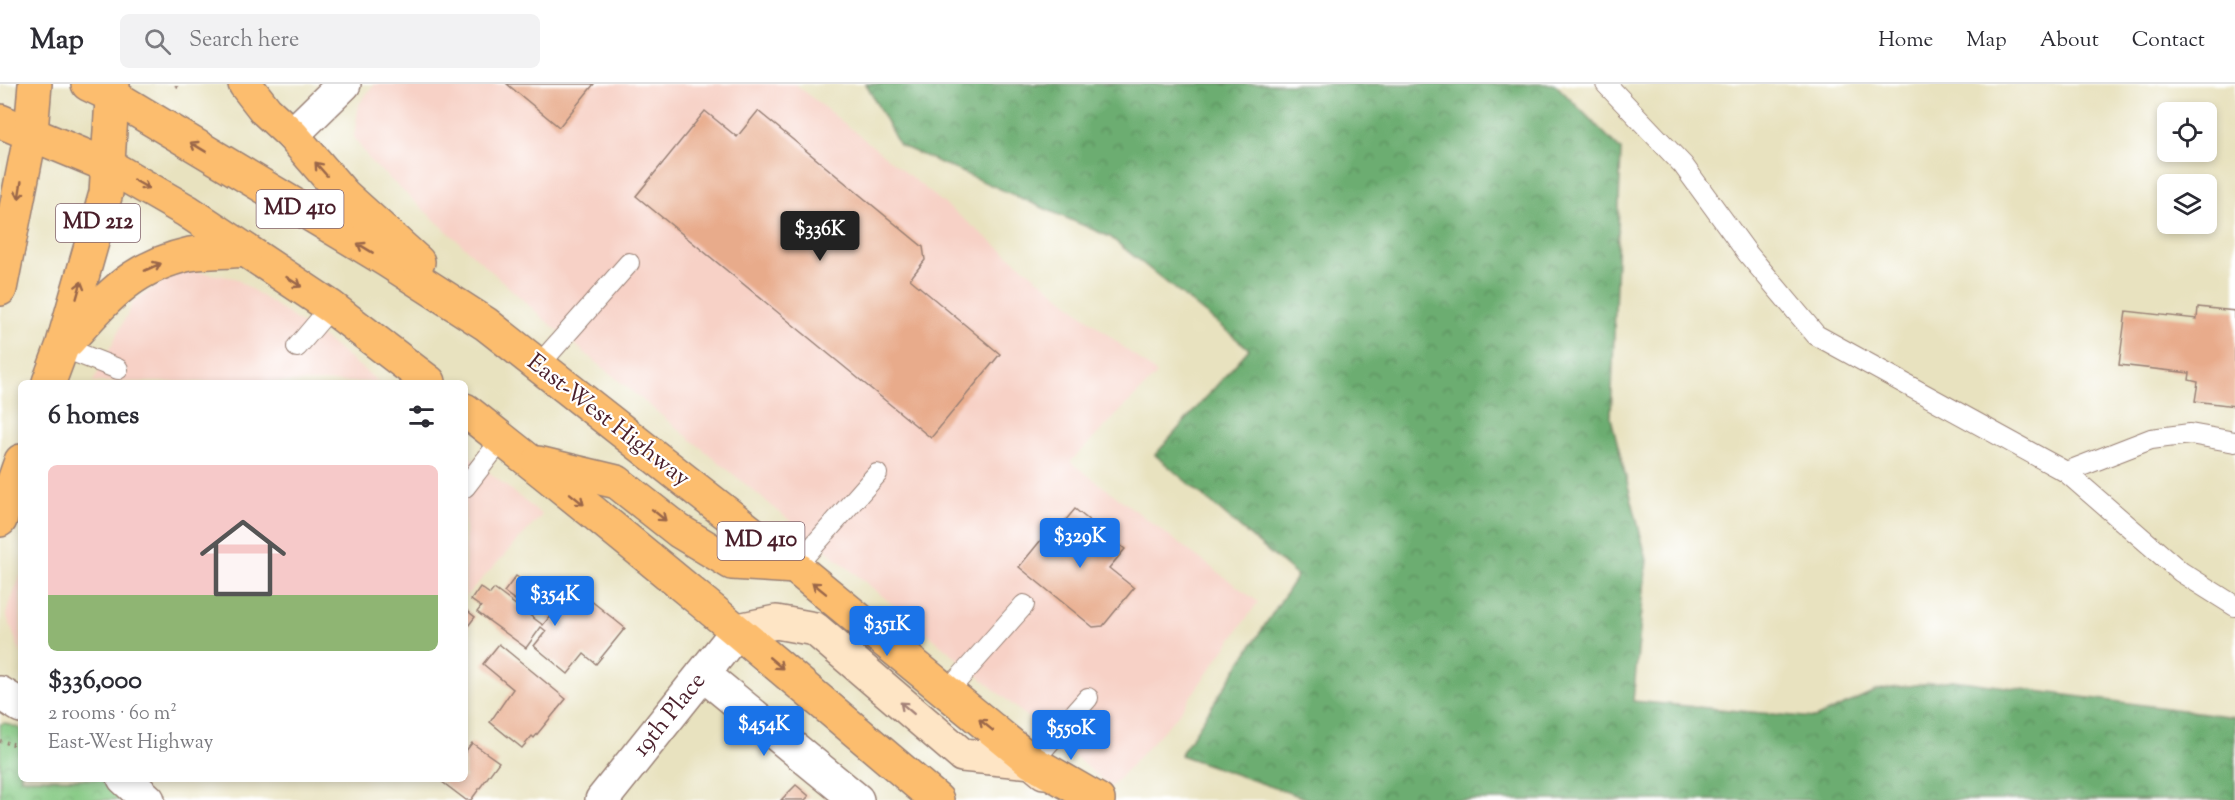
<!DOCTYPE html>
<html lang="en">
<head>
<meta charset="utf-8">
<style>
  :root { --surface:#fff; --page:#f2f2f3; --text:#2b2b33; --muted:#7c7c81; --line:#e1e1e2; --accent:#1a73e8 }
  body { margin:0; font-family:"Sorts Mill Goudy",serif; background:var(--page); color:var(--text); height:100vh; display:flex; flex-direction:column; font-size:22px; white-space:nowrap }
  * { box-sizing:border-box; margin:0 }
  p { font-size:20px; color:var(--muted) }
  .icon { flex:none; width:33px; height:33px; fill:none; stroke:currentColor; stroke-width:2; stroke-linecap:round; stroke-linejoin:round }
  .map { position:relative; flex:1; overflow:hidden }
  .details { position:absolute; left:18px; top:296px; width:450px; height:402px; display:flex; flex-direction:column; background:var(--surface); border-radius:9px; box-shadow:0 3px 9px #0003 }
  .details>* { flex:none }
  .buttons { position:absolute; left:2157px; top:18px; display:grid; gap:12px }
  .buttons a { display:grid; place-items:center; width:60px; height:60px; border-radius:9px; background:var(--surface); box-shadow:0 3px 9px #0003; font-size:30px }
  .price { position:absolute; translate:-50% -51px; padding:0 14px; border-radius:6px; background:var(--accent); color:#fff; font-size:20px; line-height:39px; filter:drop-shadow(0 2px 3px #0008) }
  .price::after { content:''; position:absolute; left:50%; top:36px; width:18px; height:14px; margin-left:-9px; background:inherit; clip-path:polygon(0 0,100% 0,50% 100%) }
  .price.active { background:#222; color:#fff }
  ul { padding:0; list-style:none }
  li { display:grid; align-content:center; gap:12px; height:318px; padding:0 30px }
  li+li { border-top:2px solid var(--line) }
  li span { display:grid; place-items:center; height:186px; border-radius:9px; color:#555 }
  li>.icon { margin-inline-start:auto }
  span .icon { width:108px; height:108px; fill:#fffc; stroke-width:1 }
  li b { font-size:26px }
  h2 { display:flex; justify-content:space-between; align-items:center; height:72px; padding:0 30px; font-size:26px }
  header { display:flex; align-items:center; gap:36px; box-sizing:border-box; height:84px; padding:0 30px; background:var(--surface); border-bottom:2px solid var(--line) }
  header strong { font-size:28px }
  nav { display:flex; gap:33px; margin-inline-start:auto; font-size:21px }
  .search { width:420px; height:54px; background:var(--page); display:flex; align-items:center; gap:15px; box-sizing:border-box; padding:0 21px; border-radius:9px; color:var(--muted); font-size:22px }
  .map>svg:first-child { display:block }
  .built { fill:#f7d1c6 }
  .forest { fill:url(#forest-crowns); stroke:#5b664e; stroke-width:1.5 }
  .park { fill:url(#park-crowns); stroke:#687457; stroke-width:1.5 }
  .building { fill:#e8ab8b }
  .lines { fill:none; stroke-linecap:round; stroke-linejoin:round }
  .service-casing { stroke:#998075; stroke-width:22 }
  .minor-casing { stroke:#998075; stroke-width:36 }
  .secondary-casing { stroke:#998075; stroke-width:36 }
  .primary-casing { stroke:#998075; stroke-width:36 }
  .path { stroke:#998075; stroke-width:4; stroke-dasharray:1.5 4.5; stroke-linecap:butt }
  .service { stroke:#fff; stroke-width:20 }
  .minor { stroke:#fff; stroke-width:33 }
  .secondary { stroke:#fee5c5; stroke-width:33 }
  .primary { stroke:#fcbd6e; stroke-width:33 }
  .oneway { stroke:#9a6649 }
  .oneway2 { stroke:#a48278 }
  .labels { text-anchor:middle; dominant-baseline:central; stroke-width:4.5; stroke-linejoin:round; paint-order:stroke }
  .shield { fill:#fff; stroke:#80626b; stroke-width:1.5 }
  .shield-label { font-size:22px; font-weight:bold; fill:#4a1f2b }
  .street-label { font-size:24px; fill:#4a1f2b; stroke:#fff }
</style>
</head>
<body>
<header>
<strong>Map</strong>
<div class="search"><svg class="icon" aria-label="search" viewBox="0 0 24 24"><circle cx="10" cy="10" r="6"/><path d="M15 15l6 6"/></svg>Search here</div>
<nav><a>Home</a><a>Map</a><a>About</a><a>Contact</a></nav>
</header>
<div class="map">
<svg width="2235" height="716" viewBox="0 0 2235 716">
  <defs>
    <pattern id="forest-crowns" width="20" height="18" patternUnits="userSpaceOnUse" patternTransform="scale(1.5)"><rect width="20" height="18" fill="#6cad71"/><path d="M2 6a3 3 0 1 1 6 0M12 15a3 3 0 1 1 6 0" fill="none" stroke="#5b8c5d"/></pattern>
    <pattern id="park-crowns" width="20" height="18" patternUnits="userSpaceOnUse" patternTransform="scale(1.5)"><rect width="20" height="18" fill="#85c983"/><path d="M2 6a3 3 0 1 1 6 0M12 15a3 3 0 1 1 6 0" fill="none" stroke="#74ac71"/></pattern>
  </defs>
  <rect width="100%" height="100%" fill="#fff"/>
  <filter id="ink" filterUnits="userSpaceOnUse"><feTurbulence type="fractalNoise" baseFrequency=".0167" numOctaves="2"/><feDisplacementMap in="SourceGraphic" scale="12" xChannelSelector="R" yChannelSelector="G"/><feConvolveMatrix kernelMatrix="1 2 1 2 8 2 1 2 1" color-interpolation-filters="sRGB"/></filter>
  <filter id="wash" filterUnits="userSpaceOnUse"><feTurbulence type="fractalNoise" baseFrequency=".008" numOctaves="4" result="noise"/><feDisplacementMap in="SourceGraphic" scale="24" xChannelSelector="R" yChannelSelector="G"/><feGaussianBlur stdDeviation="1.35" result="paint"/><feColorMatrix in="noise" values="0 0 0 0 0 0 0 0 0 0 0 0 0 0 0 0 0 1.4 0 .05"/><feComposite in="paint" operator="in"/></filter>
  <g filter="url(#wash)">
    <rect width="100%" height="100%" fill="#e8e2bf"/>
    <!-- built -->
    <g class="built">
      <path d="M374 0H795L1157 290 1070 378 1258 518 1176 633 1111 703 898 525 546 237 371 78 354 53 359 20Z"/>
      <path d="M181 185 235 194 326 256 379 298H93L134 217Z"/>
      <path d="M465 369 542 431 465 513Z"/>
      <path d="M21 490V570L6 530Z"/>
    </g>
    <!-- forest -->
    <path class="forest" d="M866 0H1555L1621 66 1611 334 1647 476 1633 617 1815 634 1877 606 1953 596 2235 633V716H1310L1180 671 1297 492 1155 371 1249 265 1110 153 899 61Z"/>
    <!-- park -->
    <path class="park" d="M5 639 21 645V694L99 695 124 716H0V640Z"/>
    <g id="blocks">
      <!-- building -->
      <g class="building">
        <path d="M507 0H594L559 43Z"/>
        <path d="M705 27 737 53 758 27 923 163 925 176 910 195 1000 270 931 354 636 112Z"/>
        <path d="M2198 223 2235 227V322L2195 317 2198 298 2189 296 2190 289 2119 281 2126 227 2197 235Z"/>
        <path d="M1075 425 1125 465 1109 484 1134 504 1103 542 1093 543 1019 483 1054 440 1059 444Z"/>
        <path d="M516 492 538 508 526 524 504 508Z"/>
        <path d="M480 503 490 510 494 505 543 541 574 503 625 544 596 580 584 570 568 590 534 562 546 547 541 543 526 564 477 528 481 523 471 516Z"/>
        <path d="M465 525 475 533 465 546Z"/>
        <path d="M499 560 566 615 534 654 532 652 522 664 490 638 513 605 483 580Z"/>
        <path d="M472 659 499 678 471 716H466L437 694H465V668Z"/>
        <path d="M796 701 809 712 805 716H781Z"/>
      </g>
    </g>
  </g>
  <g filter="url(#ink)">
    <use href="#blocks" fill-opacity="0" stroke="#998075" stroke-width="1.5"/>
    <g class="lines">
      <!-- service casing -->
      <g class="service-casing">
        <g id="service">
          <path d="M1606 0 1683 81 1748 170 1816 251 2066 388 2181 488 2235 522"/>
          <path d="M62 263 118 285"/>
          <path d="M297 263 331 223"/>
          <path d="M538 282 629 179"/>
          <path d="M2066 388 2151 355 2190 350 2235 358"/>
          <path d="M465 403 502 355"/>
          <path d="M795 483 877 390"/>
          <path d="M947 608 1024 521"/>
          <path d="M1032 678 1088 614"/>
        </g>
      </g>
      <!-- minor casing -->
      <g class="minor-casing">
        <g id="minor">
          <path d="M292 51 344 0"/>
          <path d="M703 590 857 716"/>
          <path d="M0 609 21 622"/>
          <path d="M124 694 148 716"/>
          <path d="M602 716 738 546"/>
        </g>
      </g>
      <!-- secondary casing -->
      <g class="secondary-casing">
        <path id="secondary" d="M738 546 776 538 815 545 962 671 1032 678 1044 688"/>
      </g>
      <!-- primary casing -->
      <g class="primary-casing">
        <g id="primary">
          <path d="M88 0 113 12 388 177 486 240 795 483 1032 678 1098 716"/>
          <path d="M245 0 266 27 292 51 344 111 418 178"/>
          <path d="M0 37 109 82 187 127 331 223 429 298"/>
          <path d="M0 205 31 48 35 0"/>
          <path d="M68 257C106 215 131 183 190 170 207 167 227 168 245 166"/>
          <path d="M49 298 62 263 106 109 113 0"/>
          <path d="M465 326C626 452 782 584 937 716"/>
          <path d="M538 379 617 398 679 447 732 479 795 483"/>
          <path d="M0 436 21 377"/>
        </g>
      </g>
      <!-- path -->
      <g class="path">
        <path d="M176 3 178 0"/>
        <path d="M0 657 21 662"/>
      </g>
      <!-- service -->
      <use href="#service" class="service"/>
      <!-- minor -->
      <use href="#minor" class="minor"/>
      <!-- secondary -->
      <use href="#secondary" class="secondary"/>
      <!-- primary -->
      <use href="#primary" class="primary"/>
    </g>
    <!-- one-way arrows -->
    <defs><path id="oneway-shaft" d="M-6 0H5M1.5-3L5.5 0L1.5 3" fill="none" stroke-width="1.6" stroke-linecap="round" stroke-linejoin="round" transform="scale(1.5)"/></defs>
    <g class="oneway">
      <use href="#oneway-shaft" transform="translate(198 63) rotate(-149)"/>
      <use href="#oneway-shaft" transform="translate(321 85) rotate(-131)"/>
      <use href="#oneway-shaft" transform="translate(141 100) rotate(30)"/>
      <use href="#oneway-shaft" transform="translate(20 106) rotate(99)"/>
      <use href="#oneway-shaft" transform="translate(365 164) rotate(-149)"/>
      <use href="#oneway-shaft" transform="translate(153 183) rotate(-24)"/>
      <use href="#oneway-shaft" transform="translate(294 198) rotate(33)"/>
      <use href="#oneway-shaft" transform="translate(79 206) rotate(-74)"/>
      <use href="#oneway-shaft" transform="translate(577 415) rotate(39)"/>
      <use href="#oneway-shaft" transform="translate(659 431) rotate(39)"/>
      <use href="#oneway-shaft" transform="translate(819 504) rotate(-141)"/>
      <use href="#oneway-shaft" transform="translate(776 579) rotate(40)"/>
      <use href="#oneway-shaft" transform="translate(986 641) rotate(-141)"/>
    </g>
    <use class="oneway2" href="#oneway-shaft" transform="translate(907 624) rotate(-139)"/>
  </g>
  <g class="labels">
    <!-- shield labels -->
    <g class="shield">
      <rect x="256.5" y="106" width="87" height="38" rx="4.5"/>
      <rect x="56" y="120" width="84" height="38" rx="4.5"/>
      <rect x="717.5" y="438" width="87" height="38" rx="4.5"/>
    </g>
    <g class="shield-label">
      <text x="300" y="125">MD 410</text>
      <text x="98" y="139">MD 212</text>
      <text x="761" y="457">MD 410</text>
    </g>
    <!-- street labels -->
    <g class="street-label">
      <text transform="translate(608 337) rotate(38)">East-West Highway</text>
      <text transform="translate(670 631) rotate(-51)">19th Place</text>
    </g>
  </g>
</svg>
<div class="buttons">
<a><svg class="icon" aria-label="locate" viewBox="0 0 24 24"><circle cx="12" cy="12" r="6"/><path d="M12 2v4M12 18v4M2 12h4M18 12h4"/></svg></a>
<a><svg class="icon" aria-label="layers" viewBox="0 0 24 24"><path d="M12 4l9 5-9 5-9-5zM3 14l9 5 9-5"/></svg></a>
</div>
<b class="price active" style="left:820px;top:178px">$336K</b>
<b class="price" style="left:1080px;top:485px">$329K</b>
<b class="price" style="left:555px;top:543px">$354K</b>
<b class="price" style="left:887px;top:573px">$351K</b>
<b class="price" style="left:764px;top:673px">$454K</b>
<b class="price" style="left:1071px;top:677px">$550K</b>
<section class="details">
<h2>6 homes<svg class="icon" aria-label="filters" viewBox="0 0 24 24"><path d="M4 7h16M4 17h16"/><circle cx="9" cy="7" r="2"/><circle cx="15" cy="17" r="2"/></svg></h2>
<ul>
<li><span style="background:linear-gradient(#f6c9c9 70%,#8fb573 0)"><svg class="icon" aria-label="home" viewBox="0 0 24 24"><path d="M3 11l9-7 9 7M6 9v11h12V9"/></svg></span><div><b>$336,000</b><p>2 rooms · 60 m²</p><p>East-West Highway</p></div></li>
</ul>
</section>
</div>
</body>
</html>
